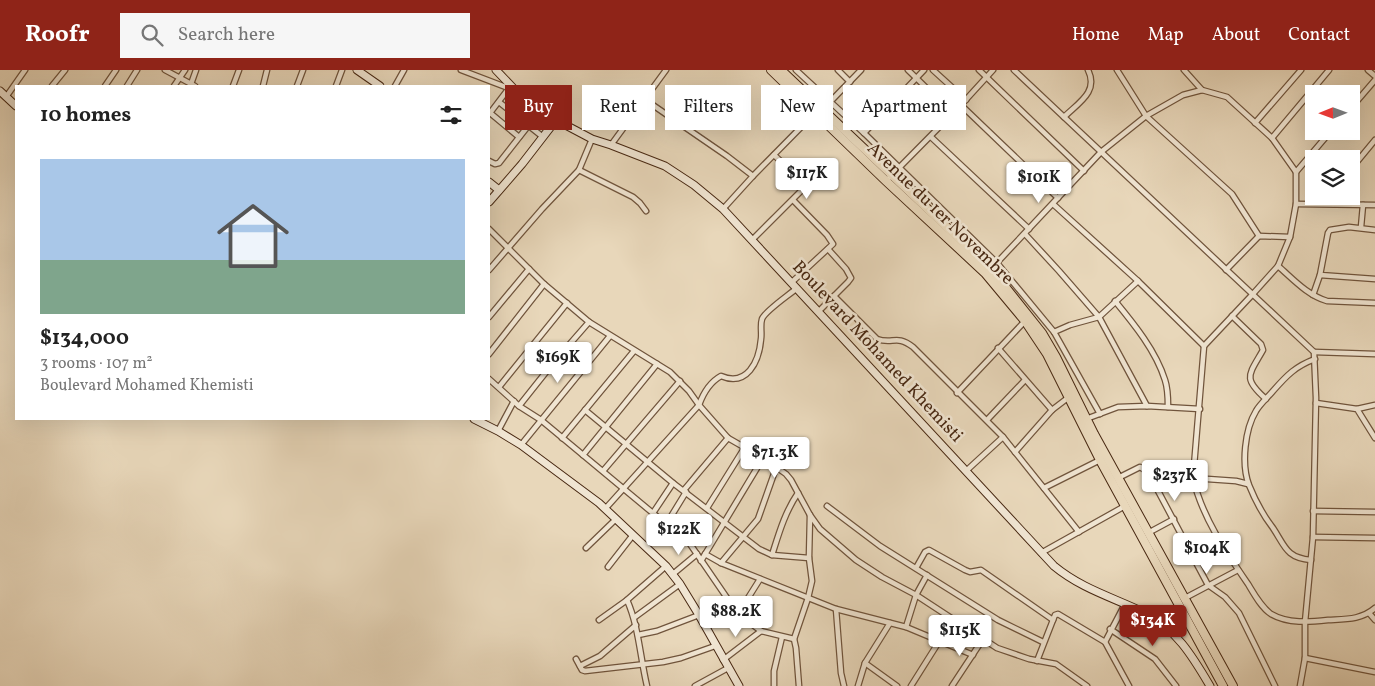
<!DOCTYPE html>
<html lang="en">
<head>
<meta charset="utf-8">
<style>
  :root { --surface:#fff; --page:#f6f6f6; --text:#222; --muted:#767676; --line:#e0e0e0; --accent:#8f2418 }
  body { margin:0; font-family:Vollkorn,serif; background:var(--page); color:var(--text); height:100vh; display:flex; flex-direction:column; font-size:19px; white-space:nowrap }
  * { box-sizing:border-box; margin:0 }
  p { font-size:16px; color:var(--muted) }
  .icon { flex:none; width:28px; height:28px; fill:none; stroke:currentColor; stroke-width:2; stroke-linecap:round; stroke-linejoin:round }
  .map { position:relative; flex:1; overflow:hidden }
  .panel { position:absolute; left:15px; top:15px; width:475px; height:335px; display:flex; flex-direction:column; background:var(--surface); border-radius:0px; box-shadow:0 5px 20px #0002 }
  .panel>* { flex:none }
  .hud { position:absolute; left:505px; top:15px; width:475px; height:45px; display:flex; gap:10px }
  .needle { width:32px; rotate:269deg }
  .fabs { position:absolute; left:1305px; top:15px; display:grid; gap:10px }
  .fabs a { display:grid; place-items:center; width:55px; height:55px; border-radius:0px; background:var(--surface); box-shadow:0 5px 20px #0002; font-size:25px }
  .price { position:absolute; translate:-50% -42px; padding:0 11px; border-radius:5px; background:#fff; color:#222; font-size:16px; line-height:32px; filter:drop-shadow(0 1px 2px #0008) }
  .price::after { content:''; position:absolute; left:50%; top:30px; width:15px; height:11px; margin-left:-8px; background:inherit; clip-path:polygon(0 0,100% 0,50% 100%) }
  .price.selected { background:var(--accent); color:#fff }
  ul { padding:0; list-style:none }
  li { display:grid; align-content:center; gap:10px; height:265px; padding:0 25px }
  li+li { border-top:1px solid var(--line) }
  li span { display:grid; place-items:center; height:155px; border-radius:0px; color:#555 }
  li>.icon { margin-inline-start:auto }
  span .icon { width:90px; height:90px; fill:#fffc; stroke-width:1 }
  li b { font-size:21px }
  h2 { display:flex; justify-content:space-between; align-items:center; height:60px; padding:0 25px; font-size:21px }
  .pill { padding:0 18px; border-radius:0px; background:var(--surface); box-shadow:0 5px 20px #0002; font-size:18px; line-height:45px }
  .pill.selected { background:var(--accent); color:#fff }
  header { display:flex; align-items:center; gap:30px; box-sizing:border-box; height:70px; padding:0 25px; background:var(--accent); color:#fff }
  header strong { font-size:24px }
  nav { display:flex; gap:28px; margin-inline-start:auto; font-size:18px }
  .search { width:350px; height:45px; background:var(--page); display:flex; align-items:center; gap:12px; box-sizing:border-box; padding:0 18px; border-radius:0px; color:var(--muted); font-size:19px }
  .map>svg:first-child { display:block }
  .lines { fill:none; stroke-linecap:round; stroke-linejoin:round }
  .street-casing { stroke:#70543c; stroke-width:7 }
  .secondary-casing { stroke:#482812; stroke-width:9 }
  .primary-casing { stroke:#482812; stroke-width:10 }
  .street { stroke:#f0e5d2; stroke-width:4.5 }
  .secondary { stroke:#f0e5d2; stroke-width:7 }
  .primary { stroke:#e8d7ba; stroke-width:8 }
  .labels { text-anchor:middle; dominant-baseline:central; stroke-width:5; stroke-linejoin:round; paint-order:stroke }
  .street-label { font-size:18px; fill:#482812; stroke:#f0e5d2 }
</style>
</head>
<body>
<header>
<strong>Roofr</strong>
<div class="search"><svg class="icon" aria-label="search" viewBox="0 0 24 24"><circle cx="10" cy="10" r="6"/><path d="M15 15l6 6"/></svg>Search here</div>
<nav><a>Home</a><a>Map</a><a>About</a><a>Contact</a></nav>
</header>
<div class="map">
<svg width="1375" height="616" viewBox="0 0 1375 616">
  <rect width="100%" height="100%" fill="#e8d7ba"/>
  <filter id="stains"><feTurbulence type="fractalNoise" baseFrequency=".004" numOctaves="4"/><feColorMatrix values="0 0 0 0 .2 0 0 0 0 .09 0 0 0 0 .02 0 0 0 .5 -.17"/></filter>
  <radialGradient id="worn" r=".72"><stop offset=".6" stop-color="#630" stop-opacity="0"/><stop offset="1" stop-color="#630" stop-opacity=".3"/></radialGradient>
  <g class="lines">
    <!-- street casing -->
    <g class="street-casing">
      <g id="street">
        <path d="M165 0 195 16"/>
        <path d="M461 0 511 19"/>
        <path d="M796 0 864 63 997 193 1054 262 1100 344"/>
        <path d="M838 0 850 12"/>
        <path d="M908 0 953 44"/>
        <path d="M933 0 966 30"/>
        <path d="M979 0 1084 101"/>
        <path d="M1014 0 1314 282 1316 328 1313 467 1305 552V588L1300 616"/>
        <path d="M1117 0 1146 46 1232 124 1259 166"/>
        <path d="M1184 0 1202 20"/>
        <path d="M1368 0 1375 6"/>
        <path d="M191 14 196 0"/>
        <path d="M52 16 65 0"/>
        <path d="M105 16 116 0"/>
        <path d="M127 16 137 0"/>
        <path d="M174 16 185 0"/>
        <path d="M233 16 239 0"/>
        <path d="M263 16 267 0"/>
        <path d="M297 16 303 0"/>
        <path d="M336 16 342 0"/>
        <path d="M395 16 404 0"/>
        <path d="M6 27 25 0"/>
        <path d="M644 29 727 86 753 106"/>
        <path d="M499 32 543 67"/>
        <path d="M830 32 861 0"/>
        <path d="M961 35 1058 128"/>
        <path d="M1351 38 1375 10"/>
        <path d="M489 42 519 67"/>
        <path d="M490 43 509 18"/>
        <path d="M1064 47C1078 33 1099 22 1088 0"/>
        <path d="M520 49 532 33"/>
        <path d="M1255 53 1301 0"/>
        <path d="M864 63 924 0"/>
        <path d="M931 67 1029 159"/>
        <path d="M1272 68 1329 0"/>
        <path d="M611 75 666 0"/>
        <path d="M489 91 495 94 499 93 528 56"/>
        <path d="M1351 99 1375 70"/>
        <path d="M579 100 633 127 640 133 646 141"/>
        <path d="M1296 102 1331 61"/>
        <path d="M886 111 961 35 993 0"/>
        <path d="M1333 126V134"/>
        <path d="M1053 134 1138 211 1204 276"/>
        <path d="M1296 134 1375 135"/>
        <path d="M723 139 753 106 815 43"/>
        <path d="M1361 157 1363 135"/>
        <path d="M489 159 544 214 589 252 670 302 689 321 699 335 728 368 763 388 786 404 791 410 810 445 820 459 856 490 882 507 916 525 997 578 1029 589 1056 594 1087 616"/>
        <path d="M1375 160 1349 157 1330 160 1328 163 1320 205 1375 209"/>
        <path d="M1025 164 1059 201 1099 247 1147 336"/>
        <path d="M752 170 804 118 803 112 774 85"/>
        <path d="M1278 196C1293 209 1307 225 1327 231L1375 233"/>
        <path d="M991 199 1101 82 1146 46 1183 25 1202 20 1227 27 1272 68 1296 102V134L1290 167 1278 196 1252 225 1204 276 1193 408C1202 447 1226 482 1248 514 1254 524 1261 537 1271 544 1288 554 1310 552 1328 550 1346 549 1361 550 1375 538"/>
        <path d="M489 200 542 139 579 100 592 69"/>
        <path d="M1226 200 1259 166 1290 167"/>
        <path d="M792 212 833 174 827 165 793 130"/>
        <path d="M1313 225 1320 205"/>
        <path d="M834 226 877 269C893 275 896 264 913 277L1003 367 1079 462"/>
        <path d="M1115 231C1134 254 1156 281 1165 310 1168 319 1168 328 1168 337"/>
        <path d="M819 241 848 212 851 208 846 199 828 179"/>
        <path d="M1232 246 1261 274 1263 280C1249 305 1242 308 1266 329"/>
        <path d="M489 247 529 199"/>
        <path d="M1054 262 1070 255 1099 247 1138 211"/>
        <path d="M998 278 1052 340"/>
        <path d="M1314 282 1375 284"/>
        <path d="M489 284 544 214"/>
        <path d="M489 309 519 336 541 350 690 474 738 544 761 561 794 569 796 578 799 616"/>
        <path d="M499 317 567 233"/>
        <path d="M957 323 1025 251"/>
        <path d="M1316 333 1357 339 1375 368"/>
        <path d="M519 336 554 292 589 252"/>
        <path d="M1357 339 1375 335"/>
        <path d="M585 340 673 413 759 479 772 485 809 488"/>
        <path d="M1086 349 1118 337 1147 336 1200 339"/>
        <path d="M987 350 1025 310"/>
        <path d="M498 361 514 331"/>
        <path d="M562 368 634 281"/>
        <path d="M521 375 610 266"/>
        <path d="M1015 382 1052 340 1069 327"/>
        <path d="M583 385 657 294"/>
        <path d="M603 401 680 311"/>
        <path d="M966 401 1003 367"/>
        <path d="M1118 408 1140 397 1148 402 1208 515 1225 527 1239 543 1275 616"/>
        <path d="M1193 408 1236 411 1248 414"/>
        <path d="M1044 418 1100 390"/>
        <path d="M684 420 728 368"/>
        <path d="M827 436 880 476 998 550 1043 572"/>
        <path d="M707 438 745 377"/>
        <path d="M605 439 699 335C703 324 710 312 721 306 747 317 759 292 761 269 762 263 760 255 762 249 765 241 789 225 797 218"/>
        <path d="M1313 441 1375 442"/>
        <path d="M653 443 673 413"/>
        <path d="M667 453 686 422"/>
        <path d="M1148 463 1174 449"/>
        <path d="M1313 467 1375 468"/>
        <path d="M586 478 616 449"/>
        <path d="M1041 483 1125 436"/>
        <path d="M705 484 721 493 836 539 906 557 973 585"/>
        <path d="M772 485C779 463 785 442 798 423"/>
        <path d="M1311 490C1286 488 1285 476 1273 458 1263 445 1255 430 1249 415 1241 394 1245 359 1256 341 1260 334 1268 327 1273 321 1287 305 1296 296 1315 289"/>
        <path d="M701 491 763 388"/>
        <path d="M721 493 758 449 776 398"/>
        <path d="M608 497 633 465"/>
        <path d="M916 498 925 482 929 480 965 500 970 502 981 500 1053 550"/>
        <path d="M673 504 697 484"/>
        <path d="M1185 528 1238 500"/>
        <path d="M627 530C639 557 640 587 647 616"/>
        <path d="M836 539 841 603 844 616"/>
        <path d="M1369 543 1375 550"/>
        <path d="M738 544 760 509"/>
        <path d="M635 547 680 514"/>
        <path d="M599 550 627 530 666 496"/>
        <path d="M906 557 916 525 927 505"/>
        <path d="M1110 559 1155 589 1176 616"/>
        <path d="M638 565 657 561 699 545"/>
        <path d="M794 569 808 528 812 511 809 488 810 445"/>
        <path d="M1105 572 1125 534"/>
        <path d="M1305 588 1375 602"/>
        <path d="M576 589 582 600 585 601 663 592 681 588 715 576"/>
        <path d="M723 590 761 561"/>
        <path d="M1037 591 1053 550 1055 545 1058 544 1105 572 1129 616"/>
        <path d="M865 593 897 616"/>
        <path d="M580 596 600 586 636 555"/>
        <path d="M695 616 728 598"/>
        <path d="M774 616V601L782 567"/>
        <path d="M858 616 865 593 890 553"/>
        <path d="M911 616 940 570"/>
        <path d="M952 616 983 569"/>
      </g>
    </g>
    <!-- secondary casing -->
    <g class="secondary-casing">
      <g id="secondary">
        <path d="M357 0 380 16"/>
        <path d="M496 0 516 21 556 50 592 69 611 75 665 96 694 115 723 139 1054 496C1082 519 1112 527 1143 542 1175 557 1193 587 1210 616"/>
        <path d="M0 21 16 36"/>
        <path d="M489 112 499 120"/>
        <path d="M489 132 522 94 556 50"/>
        <path d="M474 349 498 361 521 375 599 433 666 496 680 514 699 545 739 616"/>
      </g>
    </g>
    <!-- primary casing -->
    <g class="primary-casing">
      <g id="primary">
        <path d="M771 0 886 111 985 203 1025 251 1047 284 1100 390 1223 616"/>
        <path d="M781 0 991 199 1042 263 1056 287 1094 364 1233 616"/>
      </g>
    </g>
    <!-- street -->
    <use href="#street" class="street"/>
    <!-- secondary -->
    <use href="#secondary" class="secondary"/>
    <!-- primary -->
    <use href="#primary" class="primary"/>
  </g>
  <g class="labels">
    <!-- street labels -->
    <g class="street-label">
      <text transform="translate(940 144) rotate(44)">Avenue du 1er Novembre</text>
      <text transform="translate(877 282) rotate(47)">Boulevard Mohamed Khemisti</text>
    </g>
  </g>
  <rect width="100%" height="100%" filter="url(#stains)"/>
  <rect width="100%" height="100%" fill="url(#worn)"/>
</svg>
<div class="fabs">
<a><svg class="needle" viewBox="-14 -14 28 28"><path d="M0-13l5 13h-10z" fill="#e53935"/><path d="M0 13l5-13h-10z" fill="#767676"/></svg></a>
<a><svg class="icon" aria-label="layers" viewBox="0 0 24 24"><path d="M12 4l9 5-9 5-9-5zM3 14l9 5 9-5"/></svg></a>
</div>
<b class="price" style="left:807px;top:130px">$117K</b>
<b class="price" style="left:1039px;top:134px">$101K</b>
<b class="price" style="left:558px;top:314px">$169K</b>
<b class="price" style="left:775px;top:409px">$71.3K</b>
<b class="price" style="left:1175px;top:432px">$237K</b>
<b class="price" style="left:679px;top:486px">$122K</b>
<b class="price" style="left:1207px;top:505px">$104K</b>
<b class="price" style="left:736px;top:568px">$88.2K</b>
<b class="price selected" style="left:1153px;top:577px">$134K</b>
<b class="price" style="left:960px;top:587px">$115K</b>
<div class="hud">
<a class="pill selected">Buy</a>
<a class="pill">Rent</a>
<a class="pill">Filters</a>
<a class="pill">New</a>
<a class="pill">Apartment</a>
</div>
<section class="panel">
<h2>10 homes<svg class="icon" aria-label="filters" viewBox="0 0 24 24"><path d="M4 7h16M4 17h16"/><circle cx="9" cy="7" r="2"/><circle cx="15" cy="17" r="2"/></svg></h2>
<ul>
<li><span style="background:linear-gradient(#a9c7e8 65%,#7fa58c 0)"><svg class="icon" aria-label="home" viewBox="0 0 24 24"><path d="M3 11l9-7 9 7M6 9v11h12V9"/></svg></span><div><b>$134,000</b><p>3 rooms · 107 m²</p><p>Boulevard Mohamed Khemisti</p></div></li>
</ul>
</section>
</div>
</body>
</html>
